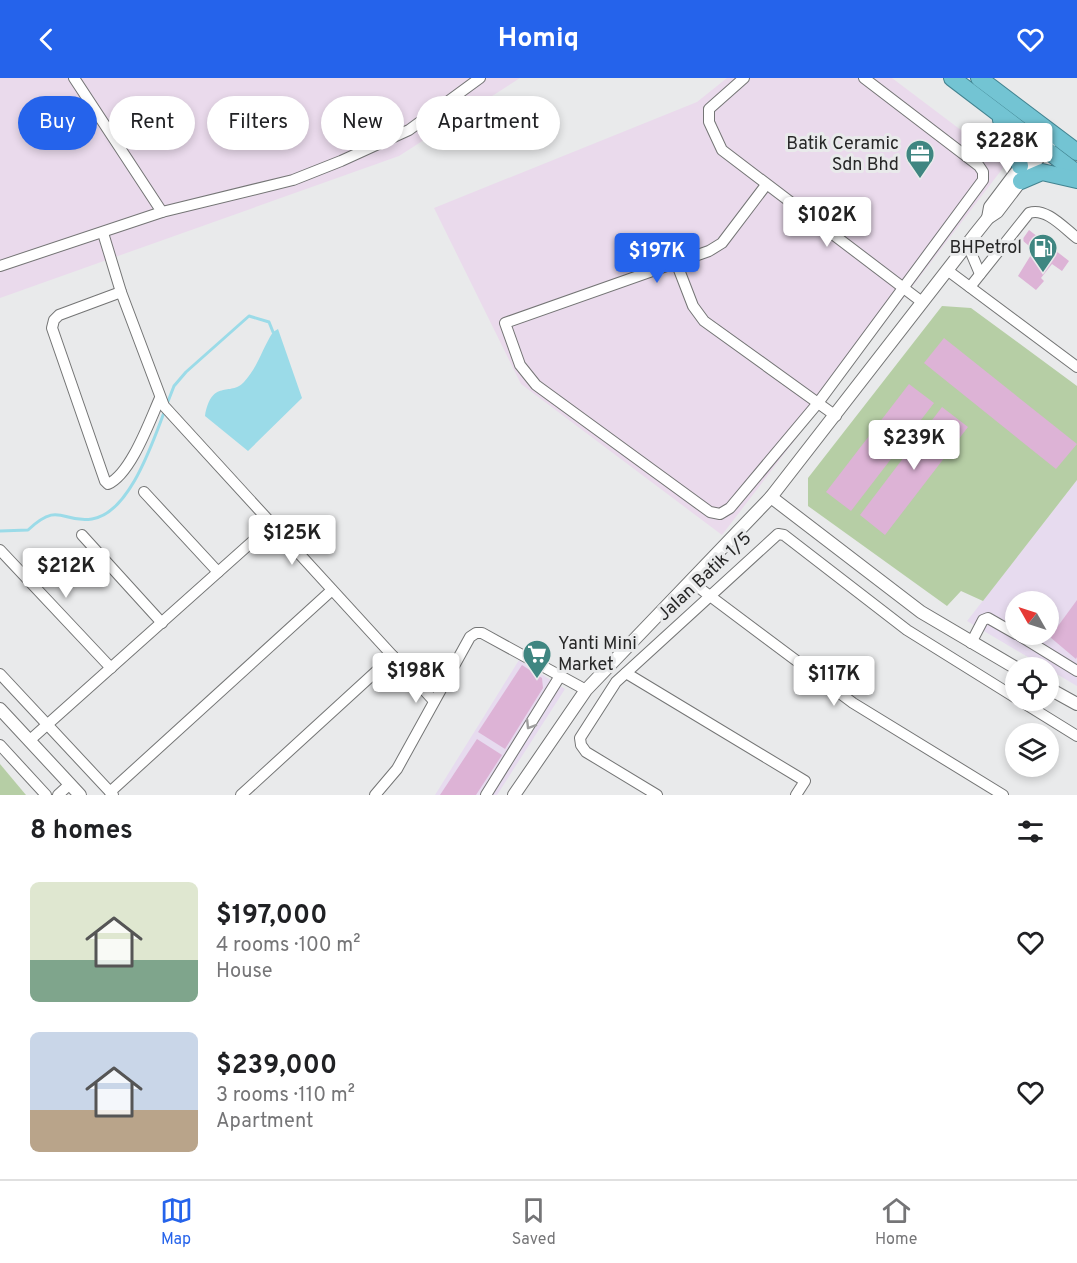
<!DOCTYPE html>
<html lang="en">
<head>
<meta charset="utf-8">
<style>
  :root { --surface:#fff; --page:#f6f6f6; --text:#202124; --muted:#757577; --line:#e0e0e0; --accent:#2563eb }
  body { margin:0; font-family:Overpass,sans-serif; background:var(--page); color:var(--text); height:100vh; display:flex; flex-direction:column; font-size:22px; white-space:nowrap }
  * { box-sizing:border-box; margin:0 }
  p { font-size:20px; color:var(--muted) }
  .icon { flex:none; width:33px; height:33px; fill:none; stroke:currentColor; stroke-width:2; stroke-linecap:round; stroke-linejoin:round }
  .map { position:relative; height:717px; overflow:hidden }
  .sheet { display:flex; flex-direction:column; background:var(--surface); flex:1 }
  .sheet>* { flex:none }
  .banner { position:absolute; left:18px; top:18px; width:600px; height:54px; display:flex; gap:12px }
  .needle { width:39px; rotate:309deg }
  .tools { position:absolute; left:1005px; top:513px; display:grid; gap:12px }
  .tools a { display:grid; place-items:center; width:54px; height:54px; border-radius:50%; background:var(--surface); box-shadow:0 3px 9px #0003; font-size:30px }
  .price { position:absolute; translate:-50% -51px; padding:0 14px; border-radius:6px; background:#fff; color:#222; font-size:20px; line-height:39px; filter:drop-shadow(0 2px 3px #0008) }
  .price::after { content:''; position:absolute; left:50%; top:36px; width:18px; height:14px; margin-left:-9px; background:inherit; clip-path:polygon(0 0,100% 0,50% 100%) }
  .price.active { background:var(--accent); color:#fff }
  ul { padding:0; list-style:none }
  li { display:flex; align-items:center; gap:18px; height:150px; padding:0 30px }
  li span { display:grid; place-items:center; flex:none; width:168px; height:120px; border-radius:9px; color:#555 }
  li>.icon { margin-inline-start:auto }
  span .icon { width:72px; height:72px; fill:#fffc; stroke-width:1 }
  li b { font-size:26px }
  h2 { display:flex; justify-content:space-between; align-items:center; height:72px; padding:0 30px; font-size:26px }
  .pill { padding:0 21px; border-radius:27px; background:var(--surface); box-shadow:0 3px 9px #0003; font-size:21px; line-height:54px }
  .pill.active { background:var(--accent); color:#fff }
  header { display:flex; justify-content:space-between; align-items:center; height:78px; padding:0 30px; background:var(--accent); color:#fff; font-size:27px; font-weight:700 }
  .tabs { display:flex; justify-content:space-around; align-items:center; height:84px; border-top:2px solid var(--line); background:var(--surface); font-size:16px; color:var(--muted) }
  .tabs a { display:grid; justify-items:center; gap:3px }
  .tabs .active { color:var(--accent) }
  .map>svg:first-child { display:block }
  .commercial { fill:#e7dbef; fill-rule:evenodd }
  .industrial { fill:#eadaec }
  .green { fill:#b6cea5 }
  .water { fill:#9bdbe8 }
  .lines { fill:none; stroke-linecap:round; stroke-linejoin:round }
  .stream { stroke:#9bdbe8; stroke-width:3 }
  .building { fill:#ddb3d6 }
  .minor-casing { stroke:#747575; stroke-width:12 }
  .tertiary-casing { stroke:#747575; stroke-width:14 }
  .trunk-casing { stroke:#428390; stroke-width:18 }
  .minor { stroke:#fff; stroke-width:10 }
  .tertiary { stroke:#fff; stroke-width:12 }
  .trunk { stroke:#73c4d3; stroke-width:16 }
  .oneway { stroke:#9e9e9e }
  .labels { text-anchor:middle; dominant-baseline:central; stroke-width:6; stroke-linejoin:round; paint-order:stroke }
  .poi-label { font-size:18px; fill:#272727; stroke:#e9eaeb; text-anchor:end }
  .street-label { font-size:18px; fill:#272727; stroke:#e9eaeb }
</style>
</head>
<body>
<header><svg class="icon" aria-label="back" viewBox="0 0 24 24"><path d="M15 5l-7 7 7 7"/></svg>Homiq<svg class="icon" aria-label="heart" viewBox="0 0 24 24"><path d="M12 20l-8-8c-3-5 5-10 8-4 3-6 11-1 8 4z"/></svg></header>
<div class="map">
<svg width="1077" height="717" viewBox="0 0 1077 717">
  <rect width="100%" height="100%" fill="#e9eaeb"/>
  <!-- commercial -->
  <g class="commercial">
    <path d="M1077 402V608L967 543ZM1016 524H1048V556H1016Z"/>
    <path d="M519 582 565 611 497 717H435Z"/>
  </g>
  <!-- industrial -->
  <g class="industrial">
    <path d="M0 0H520L399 78 0 220Z"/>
    <path d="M727 0H892L1006 86 722 457 521 306 434 130 697 24Z"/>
  </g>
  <!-- green -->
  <g class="green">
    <path d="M942 228 971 230 1077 308V402L983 523 961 513 947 528 808 428V400Z"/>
    <path d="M0 686 26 717H0Z"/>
  </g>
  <!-- water -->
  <path class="water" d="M278 251 302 320 248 373 205 338C212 300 230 319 244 304 258 289 262 271 273 254Z"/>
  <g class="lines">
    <!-- stream -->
    <g class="stream">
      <path d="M167 326 174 308 186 294 249 238 269 244 273 254"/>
      <path d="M0 453 28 452C60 422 62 446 92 441 130 435 153 363 165 332"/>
    </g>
  </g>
  <!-- building -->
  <g class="building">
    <path d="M1029 152 1069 183 1062 193 1052 186 1041 200 1044 203 1036 212 1018 198 1034 172 1022 162Z"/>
    <path d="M944 260 1077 366 1056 391 924 285Z"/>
    <path d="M909 306 934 325 851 433 826 414Z"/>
    <path d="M942 329 968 349 885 457 860 437Z"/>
    <path d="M1077 522V579L1076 581 1050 559Z"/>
    <path d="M522 587 542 600 543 610 505 671 478 654Z"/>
    <path d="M477 661 502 677 476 717H440Z"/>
  </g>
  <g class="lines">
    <!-- minor casing -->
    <g class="minor-casing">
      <g id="minor">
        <path d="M74 0 162 134"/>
        <path d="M744 0 709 31V44L722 72 922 224"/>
        <path d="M766 107 722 165 709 173 505 245 520 287 536 307 710 434 720 436 730 430 818 325 983 102V94L979 88 864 0"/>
        <path d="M103 155 121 214 164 328 434 623"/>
        <path d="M975 158 972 177 980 196"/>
        <path d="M676 184 693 228 704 243 836 338"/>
        <path d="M0 188 162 134 293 102 341 83 409 52 480 0"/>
        <path d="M947 192 1077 289"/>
        <path d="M970 209 1029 135C1046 129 1064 150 1077 160"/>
        <path d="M121 214 59 237 54 242 52 250 105 403 108 406C131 396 150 342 160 320"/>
        <path d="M144 414 218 494"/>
        <path d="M82 457 162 545"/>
        <path d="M0 472 111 590"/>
        <path d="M690 503 853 625 1003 717"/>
        <path d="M1017 556 1077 593"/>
        <path d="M971 565 983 542 988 540 1016 556"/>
        <path d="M626 595 805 703 796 717"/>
        <path d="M0 596 113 717"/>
        <path d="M1019 622 1077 658"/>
        <path d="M30 662 272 446"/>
        <path d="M0 667 46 717"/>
        <path d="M110 714 332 512"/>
        <path d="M58 717 70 706"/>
        <path d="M241 717 393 578"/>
        <path d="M375 717 397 691 470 559 476 555H482L586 612"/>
        <path d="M486 717 560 598"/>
        <path d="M657 717 586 674 581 667 580 660 616 604 778 456 784 457 907 552 1016 620"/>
      </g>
    </g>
    <!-- tertiary casing -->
    <g class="tertiary-casing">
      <g id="tertiary">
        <path d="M988 140 990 129 1042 60"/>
        <path d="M771 419 921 534 1016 590"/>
        <path d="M1048 610 1077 626"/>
        <path d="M0 631 80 717"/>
        <path d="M514 717 586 612 771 419 976 155 988 140 997 134 1049 66"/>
      </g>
    </g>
    <!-- trunk casing -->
    <g class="trunk-casing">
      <g id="trunk">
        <path d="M952 0 1077 95"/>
        <path d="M979 0 1077 74"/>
        <path d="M1001 42 1016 70 1020 88"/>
        <path d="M1021 103 1042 94 1077 102"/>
      </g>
    </g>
    <!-- minor -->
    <use href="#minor" class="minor"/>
    <!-- tertiary -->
    <use href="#tertiary" class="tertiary"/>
    <!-- trunk -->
    <use href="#trunk" class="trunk"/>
  </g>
  <!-- one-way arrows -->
  <defs><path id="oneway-chevron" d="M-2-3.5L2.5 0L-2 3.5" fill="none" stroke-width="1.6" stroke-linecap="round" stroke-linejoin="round" transform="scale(1.5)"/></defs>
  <use class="oneway" href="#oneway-chevron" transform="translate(530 647) rotate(122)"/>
  <!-- icons -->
  <defs>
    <g id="office-pin" transform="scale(1.5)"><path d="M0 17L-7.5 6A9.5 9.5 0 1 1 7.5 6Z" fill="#3f8681" stroke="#e9eaeb"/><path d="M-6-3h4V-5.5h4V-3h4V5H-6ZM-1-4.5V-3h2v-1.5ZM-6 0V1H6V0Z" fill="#fff"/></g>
    <g id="fuel-pin" transform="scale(1.5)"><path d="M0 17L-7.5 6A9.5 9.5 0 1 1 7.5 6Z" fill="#3f8681" stroke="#e9eaeb"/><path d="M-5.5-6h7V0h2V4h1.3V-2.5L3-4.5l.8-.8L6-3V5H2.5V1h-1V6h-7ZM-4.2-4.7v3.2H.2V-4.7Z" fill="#fff"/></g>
    <g id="supermarket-pin" transform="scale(1.5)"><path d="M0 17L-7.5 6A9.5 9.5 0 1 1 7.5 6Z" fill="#3f8681" stroke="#e9eaeb"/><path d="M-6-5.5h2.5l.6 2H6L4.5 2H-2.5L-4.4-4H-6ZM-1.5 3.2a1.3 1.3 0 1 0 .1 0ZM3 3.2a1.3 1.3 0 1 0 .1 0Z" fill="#fff"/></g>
  </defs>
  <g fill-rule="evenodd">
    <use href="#office-pin" x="920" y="76"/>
    <use href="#fuel-pin" x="1043" y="170"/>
    <use href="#supermarket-pin" x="537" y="576"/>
  </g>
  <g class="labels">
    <!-- poi labels -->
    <g class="poi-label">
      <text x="899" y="66">Batik Ceramic<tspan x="899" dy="21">Sdn Bhd</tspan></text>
      <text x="1022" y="170">BHPetrol</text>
      <text x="558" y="566" text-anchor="start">Yanti Mini<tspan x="558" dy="21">Market</tspan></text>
    </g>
    <!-- street labels -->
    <g class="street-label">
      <text transform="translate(705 499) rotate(-43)">Jalan Batik 1/5</text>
    </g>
  </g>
</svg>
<div class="tools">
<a><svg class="needle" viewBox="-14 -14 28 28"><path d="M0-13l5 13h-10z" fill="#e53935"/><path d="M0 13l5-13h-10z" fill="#757577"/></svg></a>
<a><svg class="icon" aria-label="locate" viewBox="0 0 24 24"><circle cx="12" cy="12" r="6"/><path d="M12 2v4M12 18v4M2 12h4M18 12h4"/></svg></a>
<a><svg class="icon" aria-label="layers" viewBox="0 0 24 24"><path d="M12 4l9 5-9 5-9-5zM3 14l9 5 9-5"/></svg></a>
</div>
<b class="price" style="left:1007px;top:96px">$228K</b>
<b class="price" style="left:827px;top:170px">$102K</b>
<b class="price active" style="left:657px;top:206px">$197K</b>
<b class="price" style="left:914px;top:393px">$239K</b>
<b class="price" style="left:292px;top:488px">$125K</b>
<b class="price" style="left:66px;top:521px">$212K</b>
<b class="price" style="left:416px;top:626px">$198K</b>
<b class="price" style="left:834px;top:629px">$117K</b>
<div class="banner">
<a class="pill active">Buy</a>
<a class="pill">Rent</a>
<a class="pill">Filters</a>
<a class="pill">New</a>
<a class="pill">Apartment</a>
</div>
</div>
<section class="sheet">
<h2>8 homes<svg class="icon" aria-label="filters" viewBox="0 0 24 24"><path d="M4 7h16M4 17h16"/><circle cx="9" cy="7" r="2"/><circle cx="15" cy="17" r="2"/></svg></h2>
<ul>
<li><span style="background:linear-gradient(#dfe7d0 65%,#7fa58c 0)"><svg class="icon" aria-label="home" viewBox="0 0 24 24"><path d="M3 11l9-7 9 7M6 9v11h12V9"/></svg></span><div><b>$197,000</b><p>4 rooms · 100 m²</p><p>House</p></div><svg class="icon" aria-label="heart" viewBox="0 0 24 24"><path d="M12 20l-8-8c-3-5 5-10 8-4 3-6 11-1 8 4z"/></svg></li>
<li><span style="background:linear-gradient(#c9d6e8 65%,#b9a48a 0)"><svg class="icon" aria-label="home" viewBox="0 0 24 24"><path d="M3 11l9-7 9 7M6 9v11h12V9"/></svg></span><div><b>$239,000</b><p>3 rooms · 110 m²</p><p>Apartment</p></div><svg class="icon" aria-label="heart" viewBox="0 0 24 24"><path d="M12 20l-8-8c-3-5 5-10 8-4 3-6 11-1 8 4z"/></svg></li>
</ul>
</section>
<nav class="tabs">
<a class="active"><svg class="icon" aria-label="map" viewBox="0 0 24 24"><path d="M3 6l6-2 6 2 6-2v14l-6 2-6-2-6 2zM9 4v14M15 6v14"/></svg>Map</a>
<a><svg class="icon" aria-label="saved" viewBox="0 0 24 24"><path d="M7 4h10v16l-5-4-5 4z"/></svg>Saved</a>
<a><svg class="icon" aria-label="home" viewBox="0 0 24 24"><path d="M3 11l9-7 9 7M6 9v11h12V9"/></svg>Home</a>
</nav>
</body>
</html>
